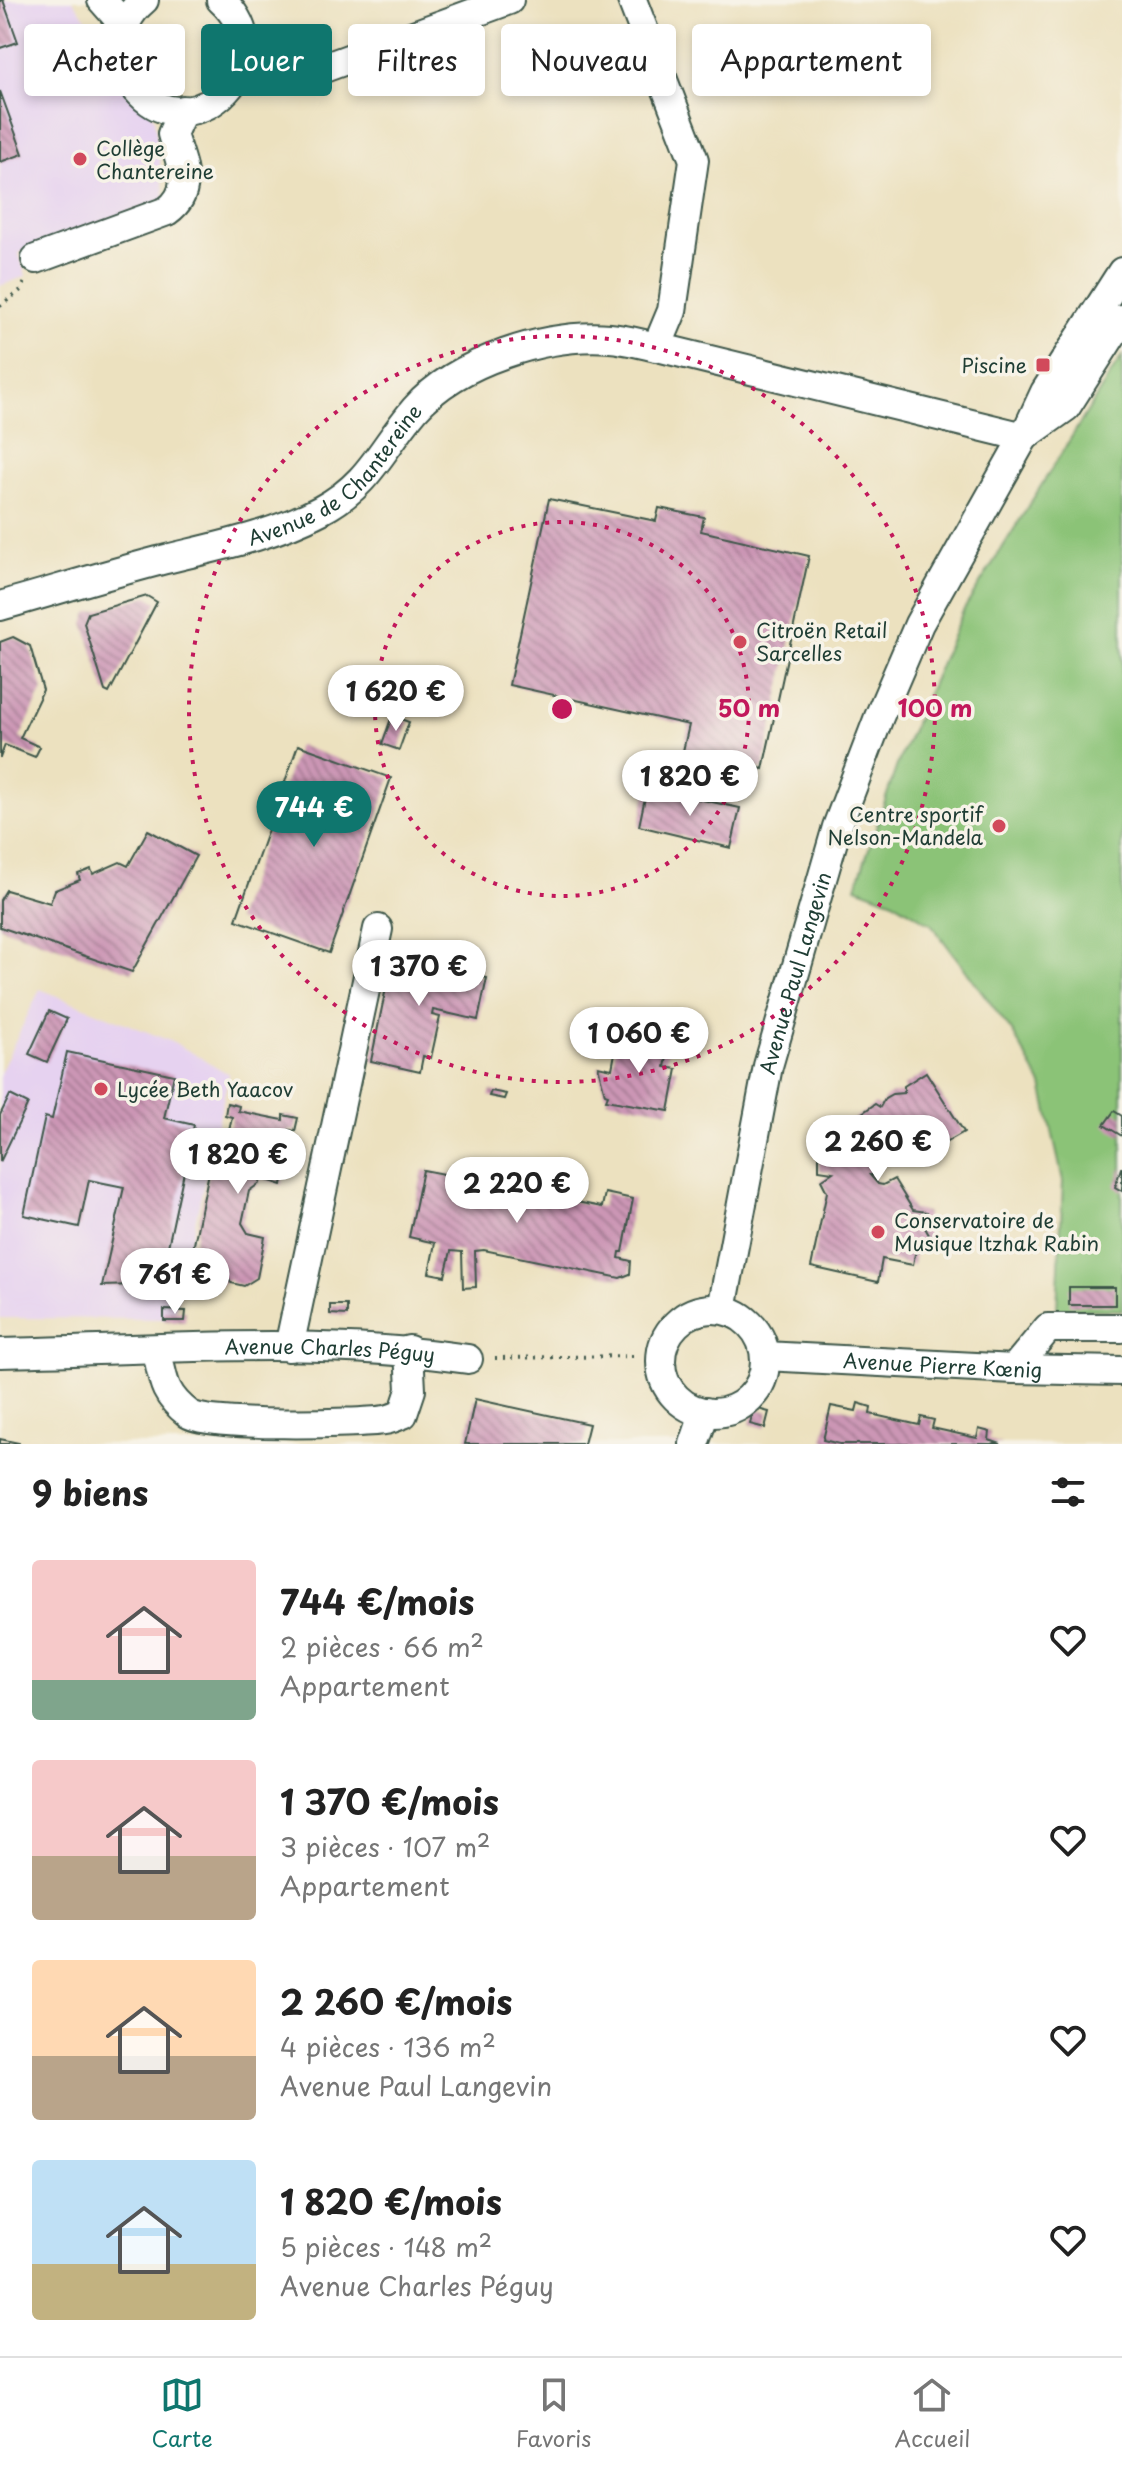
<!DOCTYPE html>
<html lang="fr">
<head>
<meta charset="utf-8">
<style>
  :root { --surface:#fff; --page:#f2f2f2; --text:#222; --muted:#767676; --line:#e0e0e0; --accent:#0f766e }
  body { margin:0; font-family:"Playpen Sans",sans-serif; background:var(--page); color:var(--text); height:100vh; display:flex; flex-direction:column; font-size:30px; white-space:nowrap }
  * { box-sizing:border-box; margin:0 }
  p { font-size:26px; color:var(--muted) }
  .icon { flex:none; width:44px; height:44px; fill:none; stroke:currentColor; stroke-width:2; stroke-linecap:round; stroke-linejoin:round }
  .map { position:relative; height:1444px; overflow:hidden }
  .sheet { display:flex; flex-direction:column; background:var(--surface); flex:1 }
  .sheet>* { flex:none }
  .top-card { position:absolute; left:24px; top:24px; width:1074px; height:72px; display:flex; gap:16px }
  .price { position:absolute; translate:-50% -68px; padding:0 18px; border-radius:28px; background:#fff; color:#222; font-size:26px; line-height:52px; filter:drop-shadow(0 2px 4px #0008) }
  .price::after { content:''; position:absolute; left:50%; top:48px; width:24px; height:18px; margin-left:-12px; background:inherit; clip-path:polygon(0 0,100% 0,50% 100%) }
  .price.on { background:var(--accent); color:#fff }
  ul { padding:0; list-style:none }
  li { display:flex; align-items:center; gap:24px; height:200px; padding:0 32px }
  li span { display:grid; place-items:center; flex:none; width:224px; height:160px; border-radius:8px; color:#555 }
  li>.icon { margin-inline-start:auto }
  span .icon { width:96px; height:96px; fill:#fffc; stroke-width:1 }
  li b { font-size:34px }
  h2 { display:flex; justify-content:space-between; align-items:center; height:96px; padding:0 32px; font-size:34px }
  .chip { padding:0 28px; border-radius:8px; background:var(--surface); box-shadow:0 4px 12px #0003; font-size:28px; line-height:72px }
  .chip.on { background:var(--accent); color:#fff }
  .tab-bar { display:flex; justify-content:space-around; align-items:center; height:112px; border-top:2px solid var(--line); background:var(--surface); font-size:22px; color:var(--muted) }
  .tab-bar a { display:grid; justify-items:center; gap:4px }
  .tab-bar .on { color:var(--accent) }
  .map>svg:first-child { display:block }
  .built { fill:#e6d2f0 }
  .grass { fill:#8bc377; stroke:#558056; stroke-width:2 }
  .building { fill:url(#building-back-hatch) }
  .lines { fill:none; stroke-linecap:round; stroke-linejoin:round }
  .minor-casing { stroke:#3e5649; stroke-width:32 }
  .path { stroke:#3e5649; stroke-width:4; stroke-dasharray:2 6; stroke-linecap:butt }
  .minor { stroke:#fff; stroke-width:28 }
  .ring { fill:none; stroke:#c2185b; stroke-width:4; stroke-dasharray:4 8 }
  .poi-dot { fill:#d1495b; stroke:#f7f3e8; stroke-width:3 }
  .labels { text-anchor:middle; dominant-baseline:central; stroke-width:7; stroke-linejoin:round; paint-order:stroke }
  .poi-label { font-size:20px; fill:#1f3d34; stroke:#f7f3e8; text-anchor:start }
  .street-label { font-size:20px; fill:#1f3d34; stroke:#f7f3e8 }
  .centre { fill:#c2185b; stroke:#f7f3e8; stroke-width:4 }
  .ring-label { font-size:24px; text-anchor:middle; font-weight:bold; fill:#c2185b; stroke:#f7f3e8; stroke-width:7; stroke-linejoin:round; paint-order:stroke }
</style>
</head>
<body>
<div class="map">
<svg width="1122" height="1444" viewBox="0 0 1122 1444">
  <defs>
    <pattern id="building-back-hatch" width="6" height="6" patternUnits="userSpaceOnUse" patternTransform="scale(2)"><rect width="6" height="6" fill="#cc96b5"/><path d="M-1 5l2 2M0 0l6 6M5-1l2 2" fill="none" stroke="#a57c94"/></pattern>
  </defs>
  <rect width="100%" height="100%" fill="#f7f3e8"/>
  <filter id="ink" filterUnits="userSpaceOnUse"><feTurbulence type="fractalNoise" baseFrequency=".0125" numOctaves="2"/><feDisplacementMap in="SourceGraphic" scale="16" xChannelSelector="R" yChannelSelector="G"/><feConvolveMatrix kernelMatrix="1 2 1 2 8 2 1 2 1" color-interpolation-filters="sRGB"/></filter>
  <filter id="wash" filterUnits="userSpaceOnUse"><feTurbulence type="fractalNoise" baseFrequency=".006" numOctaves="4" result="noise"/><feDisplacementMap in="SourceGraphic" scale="32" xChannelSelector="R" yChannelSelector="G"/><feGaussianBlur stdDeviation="1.8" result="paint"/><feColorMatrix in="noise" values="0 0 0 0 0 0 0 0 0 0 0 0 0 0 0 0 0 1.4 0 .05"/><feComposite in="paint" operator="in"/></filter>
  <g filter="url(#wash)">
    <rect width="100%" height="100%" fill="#ece1bf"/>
    <!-- built -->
    <g class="built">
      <path d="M0 0H73L154 118 165 200 19 253 26 276 0 286Z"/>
      <path d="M40 989 175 1043 229 1074 175 1311 165 1310 164 1319 0 1318V1073Z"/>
    </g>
    <!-- grass -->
    <path class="grass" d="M1122 356V1310L1057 1309 1063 1181 1042 1085 1013 1033 931 924 891 900 856 887 897 765 963 611Z"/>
    <g id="blocks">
      <!-- building -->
      <g class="building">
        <path d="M0 0H3L18 42 0 48Z"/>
        <path d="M0 91 23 154 0 162Z"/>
        <path d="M549 499 656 521 659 508 704 517 701 531 809 556 763 769 683 751 689 725 509 685Z"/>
        <path d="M147 596 157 602 109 693 105 691 84 623 88 613Z"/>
        <path d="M13 637 30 646 43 690 20 738 40 747 35 757 5 745 0 758V642Z"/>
        <path d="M392 716 409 722 399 750 382 744Z"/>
        <path d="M298 745 391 778 329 953 236 920Z"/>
        <path d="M647 788 740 808 731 848 639 826Z"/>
        <path d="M148 830 196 856 132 972 0 927V900L6 890 50 903 55 890 80 880 78 874 91 869 93 874 120 862 128 866Z"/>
        <path d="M378 955 487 978 478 1020 433 1010 432 1015 440 1017 431 1058 423 1056 420 1072 371 1061 386 988 371 985Z"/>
        <path d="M49 1011 67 1019 47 1062 29 1054Z"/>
        <path d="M618 1037 658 1041 657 1049 668 1052 665 1067 677 1069 669 1111 606 1100 608 1095 605 1094 598 1066 612 1069Z"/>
        <path d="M67 1052 174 1075 164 1118 194 1125 163 1270 139 1265 135 1285 102 1286 124 1187 89 1180 79 1227 24 1215 45 1117 52 1119Z"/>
        <path d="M926 1072 964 1132 945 1143 942 1138 896 1166 891 1159H880L874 1163 873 1175H870L878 1184 883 1185 894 1179 913 1210 927 1212 924 1226 933 1242 915 1254 913 1265 882 1259 878 1282 811 1267 827 1192 821 1180 833 1172 819 1170V1151H823L824 1144 838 1146 831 1135 875 1104 880 1107 885 1098 892 1094 904 1093V1086Z"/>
        <path d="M491 1091 506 1094 504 1099 489 1096Z"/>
        <path d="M10 1095 28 1104 0 1162V1115Z"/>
        <path d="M227 1103 239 1106 238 1111 283 1120V1115L298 1118 295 1131 289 1130 287 1141 292 1148 284 1154 280 1173H284L282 1185 261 1178 260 1183 249 1191 242 1223 248 1233 265 1237 257 1278 244 1286 231 1283 229 1279 215 1287 207 1274 203 1276 188 1273 212 1158 223 1153 218 1145 219 1140 228 1134 232 1117 225 1115Z"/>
        <path d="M1114 1111 1122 1116V1136L1104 1125Z"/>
        <path d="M468 1167 506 1174 505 1188 602 1207 605 1193 633 1199 623 1252H620L619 1258 631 1261 630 1274 620 1278 484 1250 475 1251 476 1287 463 1288 462 1252 451 1251 445 1276 429 1273 435 1243 409 1237 423 1170 465 1178Z"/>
        <path d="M1121 1168H1122V1191L1115 1187Z"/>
        <rect x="1069" y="1287" width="46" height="18"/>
        <path d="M330 1305H347V1315L330 1314Z"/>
        <path d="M164 1310 186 1311 185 1321H164Z"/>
        <path d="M475 1399 589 1424 584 1444H465Z"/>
        <path d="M858 1403 871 1407 870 1414 919 1425 921 1417 934 1420 932 1428 977 1438 979 1429 990 1432 989 1440 1001 1444H840L823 1440 831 1406 856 1411Z"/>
        <path d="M754 1408 769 1412 765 1428 750 1424Z"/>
        <path d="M0 1439 19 1443V1444H0Z"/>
      </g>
    </g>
  </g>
  <g filter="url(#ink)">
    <use href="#blocks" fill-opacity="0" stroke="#3e5649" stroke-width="2"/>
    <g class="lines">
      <!-- minor casing -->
      <g class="minor-casing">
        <g id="minor">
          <path d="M102 0 124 25"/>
          <path d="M144 0C127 14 119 33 121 55 123 70 129 82 140 93 195 150 287 60 221 0"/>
          <path d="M632 0 694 160 672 311 657 347 1024 437"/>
          <path d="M242 66 302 76 509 0"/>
          <path d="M36 259 167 211C196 190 180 163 172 134L183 110"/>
          <path d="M1025 436 1066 407 1122 319"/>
          <path id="s1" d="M0 606C53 591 105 575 158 561 214 547 270 537 321 510 370 484 381 449 415 409 457 361 547 333 610 338 625 339 642 344 657 347"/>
          <path id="s2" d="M722 1309 768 1066 837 827 879 717 919 624 1024 437 1045 392 1122 272"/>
          <circle cx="713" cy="1361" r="52"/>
          <path d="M289 1347 378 929"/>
          <path d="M157 1350C163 1380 163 1394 189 1414 205 1427 359 1424 385 1420 391 1419 397 1416 403 1414L411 1390 409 1350"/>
          <path id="s3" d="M0 1353C155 1350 314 1336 468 1359"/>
          <path id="s4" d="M765 1356 1014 1369 1122 1371"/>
          <path d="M1014 1369 1048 1328H1122"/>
          <path d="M694 1444 705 1412"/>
        </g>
      </g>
      <!-- path -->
      <g class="path">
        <path d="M0 306 21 290 26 280"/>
        <path d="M495 1358 634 1356"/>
      </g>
      <!-- minor -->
      <use href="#minor" class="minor"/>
    </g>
  </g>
  <!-- distance rings -->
  <g class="ring">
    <circle cx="562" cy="709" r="187"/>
    <circle cx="562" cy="709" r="373"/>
  </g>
  <!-- markers -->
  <g class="poi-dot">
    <circle cx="80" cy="159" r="8"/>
    <rect x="1035" y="357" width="16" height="16" rx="4"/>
    <circle cx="740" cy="642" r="8"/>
    <circle cx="999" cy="826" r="8"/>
    <circle cx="101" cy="1089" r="8"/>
    <circle cx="878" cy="1232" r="8"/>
  </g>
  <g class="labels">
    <!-- poi labels -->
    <g class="poi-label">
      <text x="96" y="148">Collège<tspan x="96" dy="23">Chantereine</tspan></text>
      <text x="1027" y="365" text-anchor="end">Piscine</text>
      <text x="756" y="630">Citroën Retail<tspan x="756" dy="23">Sarcelles</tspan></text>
      <text x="983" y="814" text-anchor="end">Centre sportif<tspan x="983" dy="23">Nelson-Mandela</tspan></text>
      <text x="117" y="1089">Lycée Beth Yaacov</text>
      <text x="894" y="1220">Conservatoire de<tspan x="894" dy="23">Musique Itzhak Rabin</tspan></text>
    </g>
    <!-- street labels -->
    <g class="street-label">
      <text stroke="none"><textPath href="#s1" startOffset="368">Avenue de Chantereine</textPath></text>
      <text stroke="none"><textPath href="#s2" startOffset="344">Avenue Paul Langevin</textPath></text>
      <text stroke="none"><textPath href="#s3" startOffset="330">Avenue Charles Péguy</textPath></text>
      <text stroke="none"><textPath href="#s4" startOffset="178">Avenue Pierre Kœnig</textPath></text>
    </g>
  </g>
  <circle cx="562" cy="709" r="12" class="centre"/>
  <g class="ring-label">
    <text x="749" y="717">50 m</text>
    <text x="935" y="717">100 m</text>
  </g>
</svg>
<b class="price" style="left:396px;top:733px">1 620 €</b>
<b class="price" style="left:690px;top:818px">1 820 €</b>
<b class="price on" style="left:314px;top:849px">744 €</b>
<b class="price" style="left:419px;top:1008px">1 370 €</b>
<b class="price" style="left:639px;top:1075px">1 060 €</b>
<b class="price" style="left:878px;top:1183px">2 260 €</b>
<b class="price" style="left:238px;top:1196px">1 820 €</b>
<b class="price" style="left:517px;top:1225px">2 220 €</b>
<b class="price" style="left:175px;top:1316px">761 €</b>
<div class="top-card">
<a class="chip">Acheter</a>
<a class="chip on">Louer</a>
<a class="chip">Filtres</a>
<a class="chip">Nouveau</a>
<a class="chip">Appartement</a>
</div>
</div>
<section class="sheet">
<h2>9 biens<svg class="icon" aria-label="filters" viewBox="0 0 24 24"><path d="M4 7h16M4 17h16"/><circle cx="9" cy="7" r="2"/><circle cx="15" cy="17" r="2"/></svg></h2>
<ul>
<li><span style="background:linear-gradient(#f6c9c9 75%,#7fa58c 0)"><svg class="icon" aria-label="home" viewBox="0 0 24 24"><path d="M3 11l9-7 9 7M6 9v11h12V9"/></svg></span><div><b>744 €/mois</b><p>2 pièces · 66 m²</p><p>Appartement</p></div><svg class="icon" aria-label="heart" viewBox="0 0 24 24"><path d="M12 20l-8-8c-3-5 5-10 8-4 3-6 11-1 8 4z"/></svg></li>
<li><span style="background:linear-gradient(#f6c9c9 60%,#b9a48a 0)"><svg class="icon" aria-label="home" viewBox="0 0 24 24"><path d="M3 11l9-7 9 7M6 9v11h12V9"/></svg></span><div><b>1 370 €/mois</b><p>3 pièces · 107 m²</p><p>Appartement</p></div><svg class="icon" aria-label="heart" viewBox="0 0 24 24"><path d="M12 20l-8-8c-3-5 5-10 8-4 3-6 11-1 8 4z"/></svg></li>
<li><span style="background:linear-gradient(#ffd9b3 60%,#b9a48a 0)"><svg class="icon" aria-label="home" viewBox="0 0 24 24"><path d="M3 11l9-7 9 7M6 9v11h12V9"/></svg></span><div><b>2 260 €/mois</b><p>4 pièces · 136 m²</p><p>Avenue Paul Langevin</p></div><svg class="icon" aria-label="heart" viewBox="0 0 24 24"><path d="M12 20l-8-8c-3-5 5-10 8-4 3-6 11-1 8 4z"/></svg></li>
<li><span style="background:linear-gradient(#bfe0f5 65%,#c2b280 0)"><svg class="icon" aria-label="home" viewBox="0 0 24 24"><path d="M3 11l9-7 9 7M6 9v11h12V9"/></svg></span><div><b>1 820 €/mois</b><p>5 pièces · 148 m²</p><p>Avenue Charles Péguy</p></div><svg class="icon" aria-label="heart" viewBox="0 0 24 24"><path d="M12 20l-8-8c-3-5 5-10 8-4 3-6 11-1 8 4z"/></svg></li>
</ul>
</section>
<nav class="tab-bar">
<a class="on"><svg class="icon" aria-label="map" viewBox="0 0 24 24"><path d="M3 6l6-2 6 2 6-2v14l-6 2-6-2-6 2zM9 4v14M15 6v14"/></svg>Carte</a>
<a><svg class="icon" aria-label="saved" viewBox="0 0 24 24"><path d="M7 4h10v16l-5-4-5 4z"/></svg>Favoris</a>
<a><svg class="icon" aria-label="home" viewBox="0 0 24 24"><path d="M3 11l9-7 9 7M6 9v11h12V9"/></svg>Accueil</a>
</nav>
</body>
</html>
